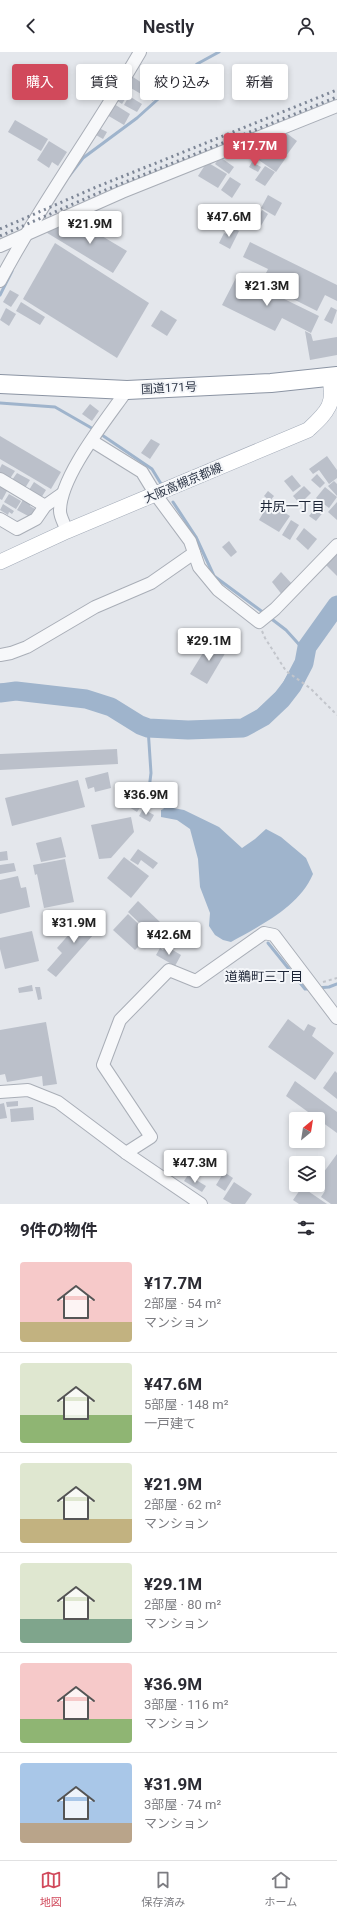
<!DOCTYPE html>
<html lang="ja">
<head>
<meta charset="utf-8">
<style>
  :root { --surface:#fff; --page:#f7f7f7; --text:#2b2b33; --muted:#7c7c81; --line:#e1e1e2; --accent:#d1495b }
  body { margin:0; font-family:Roboto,"Noto Sans JP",sans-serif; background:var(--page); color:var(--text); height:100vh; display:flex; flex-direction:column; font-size:15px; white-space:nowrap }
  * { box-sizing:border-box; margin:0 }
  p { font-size:13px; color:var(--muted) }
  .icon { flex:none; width:22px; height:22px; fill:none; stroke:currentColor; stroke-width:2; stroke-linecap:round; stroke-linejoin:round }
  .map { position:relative; height:1152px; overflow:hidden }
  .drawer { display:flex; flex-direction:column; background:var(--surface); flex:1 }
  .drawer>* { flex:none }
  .hud { position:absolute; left:12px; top:12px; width:313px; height:36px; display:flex; gap:8px }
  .needle { width:26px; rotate:30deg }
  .fabs { position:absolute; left:289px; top:1060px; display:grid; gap:8px }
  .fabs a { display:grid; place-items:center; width:36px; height:36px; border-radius:4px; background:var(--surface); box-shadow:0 2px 6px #0003; font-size:20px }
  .price { position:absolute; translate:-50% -34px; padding:0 9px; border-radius:4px; background:#fff; color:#222; font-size:13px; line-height:26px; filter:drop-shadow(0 1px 2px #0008) }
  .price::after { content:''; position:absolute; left:50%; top:24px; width:12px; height:9px; margin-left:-6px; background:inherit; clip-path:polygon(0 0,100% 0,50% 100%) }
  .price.current { background:var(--accent); color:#fff }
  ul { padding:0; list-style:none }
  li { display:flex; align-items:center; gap:12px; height:100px; padding:0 20px }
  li+li { border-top:1px solid var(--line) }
  li span { display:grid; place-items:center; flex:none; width:112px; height:80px; border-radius:4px; color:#555 }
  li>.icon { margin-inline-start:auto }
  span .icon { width:48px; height:48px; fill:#fffc; stroke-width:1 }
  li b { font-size:17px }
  h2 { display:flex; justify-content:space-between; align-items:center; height:48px; padding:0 20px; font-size:17px }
  .chip { padding:0 14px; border-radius:4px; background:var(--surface); box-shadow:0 2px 6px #0003; font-size:14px; line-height:36px }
  .chip.current { background:var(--accent); color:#fff }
  header { display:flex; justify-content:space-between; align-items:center; height:52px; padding:0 20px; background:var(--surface); font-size:18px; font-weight:600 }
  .tabs { display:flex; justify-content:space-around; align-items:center; height:56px; border-top:1px solid var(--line); background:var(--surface); font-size:11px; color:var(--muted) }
  .tabs a { display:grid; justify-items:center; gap:2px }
  .tabs .current { color:var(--accent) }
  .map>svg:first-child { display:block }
  .water { fill:#9fb4cc }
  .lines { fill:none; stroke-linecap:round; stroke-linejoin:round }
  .stream { stroke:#9fb4cc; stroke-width:3 }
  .river { stroke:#9fb4cc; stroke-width:19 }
  .building { fill:#bbc0ca }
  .minor-casing { stroke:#a9aeb7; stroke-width:14 }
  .major-casing { stroke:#a3abb8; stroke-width:16 }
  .highway-casing { stroke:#8b94a3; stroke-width:20 }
  .path { stroke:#c2c5cb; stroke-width:2; stroke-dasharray:3 3; stroke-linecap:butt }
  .minor { stroke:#f7f8fa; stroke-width:12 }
  .major { stroke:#fff; stroke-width:15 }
  .highway { stroke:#fff; stroke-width:18 }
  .rail { stroke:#7d8696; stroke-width:3; stroke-dasharray:2 4; stroke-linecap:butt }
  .labels { text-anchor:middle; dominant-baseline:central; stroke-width:4; stroke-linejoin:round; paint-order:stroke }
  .street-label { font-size:12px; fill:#2b3445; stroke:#f4f6f9 }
  .neighbourhood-label { font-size:13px; fill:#1d2536; stroke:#f4f6f9 }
</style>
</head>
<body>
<header><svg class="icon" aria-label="back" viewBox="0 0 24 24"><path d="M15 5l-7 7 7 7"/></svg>Nestly<svg class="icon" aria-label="person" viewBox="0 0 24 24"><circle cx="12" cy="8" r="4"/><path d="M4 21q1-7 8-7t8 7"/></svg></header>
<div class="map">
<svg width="337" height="1152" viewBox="0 0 337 1152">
  <rect width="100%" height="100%" fill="#e4e7ec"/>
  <!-- water -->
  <path class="water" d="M168 755 184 758 219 775 242 796 255 787 266 777 281 785 306 806 313 822C299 855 261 873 231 890L223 888 215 883 209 874 210 861 200 835 198 807 190 777 177 768 161 765V758Z"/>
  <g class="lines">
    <!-- stream -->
    <g class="stream">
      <path d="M69 124 83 106 137 66 197 12 219 0"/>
      <path d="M0 243 12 219"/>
      <path d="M0 351 55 355 95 378"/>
      <path d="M99 381 152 417 163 435"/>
      <path d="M173 450 196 485 214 524 264 561"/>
      <path d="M269 565 286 578 305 599"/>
      <path d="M317 592 337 564"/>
      <path d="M0 633C24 631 92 639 113 649 126 655 135 665 148 669L221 672H235L245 668 254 663 281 637 297 609"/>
      <path d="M148 676 151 721 149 737 153 745 162 751 165 756"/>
      <path d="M268 891 305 937H310"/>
      <path d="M317 936 329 935 337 932"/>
    </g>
    <!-- river -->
    <path class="river" d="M0 641 16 639 86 647 111 655 140 673 148 676 188 678 243 676 263 665 282 647 292 634 304 611 307 595 337 553"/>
  </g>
  <!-- building -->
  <g class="building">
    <path d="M197 19 204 23 198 34 191 30Z"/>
    <path d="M209 20 220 26 216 32 205 26Z"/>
    <path d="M130 23 157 41 153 49 124 32Z"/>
    <path d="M166 24 173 28 162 43 152 35 154 32 158 35Z"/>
    <path d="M120 40 127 44 122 52 116 48Z"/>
    <path d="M129 44 142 52 137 60 124 53Z"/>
    <path d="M114 52 130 62 124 73 107 63Z"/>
    <path d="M15 68 48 87 41 99 8 80Z"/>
    <path d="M99 76 107 80 103 87 96 83Z"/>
    <path d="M285 80 297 89 286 104 265 88Z"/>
    <path d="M258 88 285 107 276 120 243 97Z"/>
    <path d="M49 89 67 100 58 114 52 110 49 116 37 108Z"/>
    <path d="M220 105 234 115 229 122 215 112Z"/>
    <path d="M207 110 227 122 218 136 198 124Z"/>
    <path d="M252 110 261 115 258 120 249 115Z"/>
    <path d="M265 114 275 120 265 134 255 128Z"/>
    <path d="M230 125 241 132 232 146 221 138Z"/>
    <path d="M268 143 282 151 275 164 261 156Z"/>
    <path d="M262 158 268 162 259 177 253 174Z"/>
    <path d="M75 168 127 199 113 221 44 179 55 173 67 181Z"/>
    <path d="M231 175 239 179 230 197 219 191 224 181 227 182Z"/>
    <path d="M250 190 337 233V249L325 243 317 259 261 231 268 217 243 205Z"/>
    <path d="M55 191 149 251 117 306 23 247Z"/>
    <path d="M237 224 319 264 311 281 282 266 275 279 222 253Z"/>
    <path d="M10 238 19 243 11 255 3 250Z"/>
    <path d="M21 250 45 265 40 273 16 259Z"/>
    <path d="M331 255 337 258 332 272 324 268Z"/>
    <path d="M6 256 16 262 9 274 0 268Z"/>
    <path d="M161 258 177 268 167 284 151 274Z"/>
    <path d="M305 279 311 282 313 289 337 285V303L310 308Z"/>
    <path d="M90 352 99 359 92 369 82 362Z"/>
    <path d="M0 384 61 420 51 437 0 407Z"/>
    <path d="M151 387 160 392 150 407 141 401Z"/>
    <path d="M327 404 337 418V426L329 432 319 418 313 422 309 417Z"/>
    <path d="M2 412 15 419 9 428 0 423V416Z"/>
    <path d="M17 421 30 428 25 436 12 428Z"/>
    <path d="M317 422 325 431 320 436 311 428Z"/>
    <path d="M292 423 301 434 293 440 284 429Z"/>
    <path d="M334 429 337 432V444L328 434Z"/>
    <path d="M34 430 46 438 41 446 29 438Z"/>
    <path d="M0 432 8 437 2 448 0 447Z"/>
    <path d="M304 434 311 441 300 452 293 444Z"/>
    <path d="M325 435 337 445 329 456 316 446Z"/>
    <path d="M268 439 274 444 270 449 264 444Z"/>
    <path d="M9 442 21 449 16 457 4 450Z"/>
    <path d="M24 446 31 451 30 454 35 457 30 465 17 458Z"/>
    <path d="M337 450V468L328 460Z"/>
    <path d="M269 451 290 464 279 480 259 468Z"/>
    <path d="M3 452 14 459 12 462 9 460 8 463 0 458Z"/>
    <path d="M318 453 325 458 316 469 309 464Z"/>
    <path d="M291 468 299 473 290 488 282 483Z"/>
    <path d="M304 476 317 487 308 498 296 487Z"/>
    <path d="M229 489 237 500 231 505 222 495Z"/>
    <path d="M337 499V524L324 511Z"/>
    <path d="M281 520 293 533 283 544 272 530Z"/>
    <path d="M211 588 227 598 207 632 190 622Z"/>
    <path d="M117 697 118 712 0 718V702Z"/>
    <path d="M108 720 111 736 95 740 94 735 88 737 85 726Z"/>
    <path d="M78 728 85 755 12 774 5 746Z"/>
    <path d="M132 749 141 754 137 760 129 755Z"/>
    <path d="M143 757 154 763 150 770 139 764Z"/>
    <path d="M131 765 134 780 111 806 99 807 91 773Z"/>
    <path d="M61 785 66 805 41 810 36 791Z"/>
    <path d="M138 797 158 811 153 817 141 808 138 813 130 808Z"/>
    <path d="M7 799 8 808 0 809V800Z"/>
    <path d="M124 805 149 824 131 846 107 826Z"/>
    <path d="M65 807 74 850 44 856 37 822 35 823 33 813Z"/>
    <path d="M14 811 16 819 0 822V813Z"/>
    <path d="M18 824 21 836 26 835 30 855 0 862V828Z"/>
    <path d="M138 849 161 871 151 882 128 860Z"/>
    <path d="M128 862 150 883 135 898 113 878Z"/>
    <path d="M85 864 90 869 92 867 101 874 56 925 47 918 62 901 57 896Z"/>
    <path d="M167 872 174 878 168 886 161 879Z"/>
    <path d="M32 879 39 909 5 917 0 897V886Z"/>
    <path d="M166 894 181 903 175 914 156 903 160 896 163 898Z"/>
    <path d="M32 933 33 939 19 941 18 936Z"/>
    <path d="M35 935H40L42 947 38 948Z"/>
    <path d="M288 967 304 979 308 972 316 976 312 984 334 1001 315 1028 268 995Z"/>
    <path d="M46 970 57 1032 43 1034 42 1024 7 1030 5 1022 0 1023V978Z"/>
    <path d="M335 1019 337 1021V1047L323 1036Z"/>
    <path d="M295 1029 337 1060V1081L286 1044Z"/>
    <path d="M18 1049V1054L7 1055 6 1050Z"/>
    <path d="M4 1051 7 1066 0 1067V1052Z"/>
    <path d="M33 1055 34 1068 11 1070 10 1057Z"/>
    <path d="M337 1102V1152H331L321 1145 325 1139 318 1134V1128Z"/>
    <path d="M224 1120 233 1126 225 1139 216 1133Z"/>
    <path d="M188 1123 206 1134 202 1140 184 1129Z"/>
    <path d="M234 1130 252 1142 245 1152H232L223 1147Z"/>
    <path d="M302 1135 327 1152H299L293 1148Z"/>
  </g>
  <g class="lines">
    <!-- minor casing -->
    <g class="minor-casing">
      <g id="minor">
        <path d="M0 194 122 140 337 54"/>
        <path d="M0 229C42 150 95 78 140 0"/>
        <path d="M92 389 142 420 156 443 190 489 199 515 218 538 259 570 275 557 337 493"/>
        <path d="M0 427 45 454"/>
        <path d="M0 467 17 477 36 467 45 454 62 442"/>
        <path d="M67 479C65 473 60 465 60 459 60 424 107 367 127 338"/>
        <path d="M0 603 11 601 27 595 95 555 151 531 194 501"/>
        <path d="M0 1040 28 1038 58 1050 126 1101 201 1152"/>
        <path d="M126 1101 151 1085 103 1013 120 968 169 918 196 929 264 881 274 883 337 966"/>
      </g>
    </g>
    <!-- major casing -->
    <g class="major-casing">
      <path id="major" d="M0 510 67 479 308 378C326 361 337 352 329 325"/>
    </g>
    <!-- highway casing -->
    <g class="highway-casing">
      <path id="highway" d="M0 332 127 338 271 331 337 324"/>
    </g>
    <!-- path -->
    <g class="path">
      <path d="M262 579 265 586 286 619 310 636 337 663"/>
      <path d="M323 930 337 926"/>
    </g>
    <!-- minor -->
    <use href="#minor" class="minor"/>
    <!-- major -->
    <use href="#major" class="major"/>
    <!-- highway -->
    <use href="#highway" class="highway"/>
    <!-- rail -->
    <g class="rail">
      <path d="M0 177 94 136 337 38"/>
      <path d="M0 184 98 141 337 45"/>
    </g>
  </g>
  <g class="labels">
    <!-- street labels -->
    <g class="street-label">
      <text transform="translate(169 336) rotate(-3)">国道171号</text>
      <text transform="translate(183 431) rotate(-23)">大阪高槻京都線</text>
    </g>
    <!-- neighbourhood labels -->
    <g class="neighbourhood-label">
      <text x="292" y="454">井尻一丁目</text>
      <text x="264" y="924">道鵜町三丁目</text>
    </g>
  </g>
</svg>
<div class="fabs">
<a><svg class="needle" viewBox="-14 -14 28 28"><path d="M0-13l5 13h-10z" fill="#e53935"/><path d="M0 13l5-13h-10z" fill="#7c7c81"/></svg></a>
<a><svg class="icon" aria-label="layers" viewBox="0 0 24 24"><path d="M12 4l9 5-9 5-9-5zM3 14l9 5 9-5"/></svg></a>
</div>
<b class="price current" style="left:255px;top:115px">¥17.7M</b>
<b class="price" style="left:229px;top:186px">¥47.6M</b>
<b class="price" style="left:90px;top:193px">¥21.9M</b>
<b class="price" style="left:267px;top:255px">¥21.3M</b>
<b class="price" style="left:209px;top:610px">¥29.1M</b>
<b class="price" style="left:146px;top:764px">¥36.9M</b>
<b class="price" style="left:74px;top:892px">¥31.9M</b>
<b class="price" style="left:169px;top:904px">¥42.6M</b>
<b class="price" style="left:195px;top:1132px">¥47.3M</b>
<div class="hud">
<a class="chip current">購入</a>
<a class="chip">賃貸</a>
<a class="chip">絞り込み</a>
<a class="chip">新着</a>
</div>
</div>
<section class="drawer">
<h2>9件の物件<svg class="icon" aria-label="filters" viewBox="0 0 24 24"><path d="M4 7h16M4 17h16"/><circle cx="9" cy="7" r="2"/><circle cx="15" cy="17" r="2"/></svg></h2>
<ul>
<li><span style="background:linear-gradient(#f6c9c9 75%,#c2b280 0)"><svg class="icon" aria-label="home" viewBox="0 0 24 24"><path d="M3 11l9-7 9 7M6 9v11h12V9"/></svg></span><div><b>¥17.7M</b><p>2部屋 · 54 m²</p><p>マンション</p></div></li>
<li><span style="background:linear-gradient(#dfe7d0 65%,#8fb573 0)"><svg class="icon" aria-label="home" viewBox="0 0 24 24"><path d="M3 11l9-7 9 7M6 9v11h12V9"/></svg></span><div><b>¥47.6M</b><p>5部屋 · 148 m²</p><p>一戸建て</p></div></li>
<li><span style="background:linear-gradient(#dfe7d0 70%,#c2b280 0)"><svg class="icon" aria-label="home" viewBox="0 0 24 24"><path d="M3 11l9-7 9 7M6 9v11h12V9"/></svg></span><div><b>¥21.9M</b><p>2部屋 · 62 m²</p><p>マンション</p></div></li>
<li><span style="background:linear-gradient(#dfe7d0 70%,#7fa58c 0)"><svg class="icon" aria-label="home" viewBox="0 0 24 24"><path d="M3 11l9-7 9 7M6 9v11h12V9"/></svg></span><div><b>¥29.1M</b><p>2部屋 · 80 m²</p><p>マンション</p></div></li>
<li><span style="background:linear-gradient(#f6c9c9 70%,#8fb573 0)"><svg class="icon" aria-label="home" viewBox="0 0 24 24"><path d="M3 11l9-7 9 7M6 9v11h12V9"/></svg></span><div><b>¥36.9M</b><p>3部屋 · 116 m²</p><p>マンション</p></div></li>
<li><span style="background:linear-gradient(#a9c7e8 75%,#b9a48a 0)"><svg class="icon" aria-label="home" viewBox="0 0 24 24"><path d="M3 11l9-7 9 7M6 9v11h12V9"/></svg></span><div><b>¥31.9M</b><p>3部屋 · 74 m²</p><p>マンション</p></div></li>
</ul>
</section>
<nav class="tabs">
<a class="current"><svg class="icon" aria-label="map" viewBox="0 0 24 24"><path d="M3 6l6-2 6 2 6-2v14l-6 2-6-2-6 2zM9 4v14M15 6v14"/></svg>地図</a>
<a><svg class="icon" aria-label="saved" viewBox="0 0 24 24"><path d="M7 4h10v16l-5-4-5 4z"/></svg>保存済み</a>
<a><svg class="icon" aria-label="home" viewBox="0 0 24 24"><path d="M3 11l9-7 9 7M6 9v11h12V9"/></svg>ホーム</a>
</nav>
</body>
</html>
